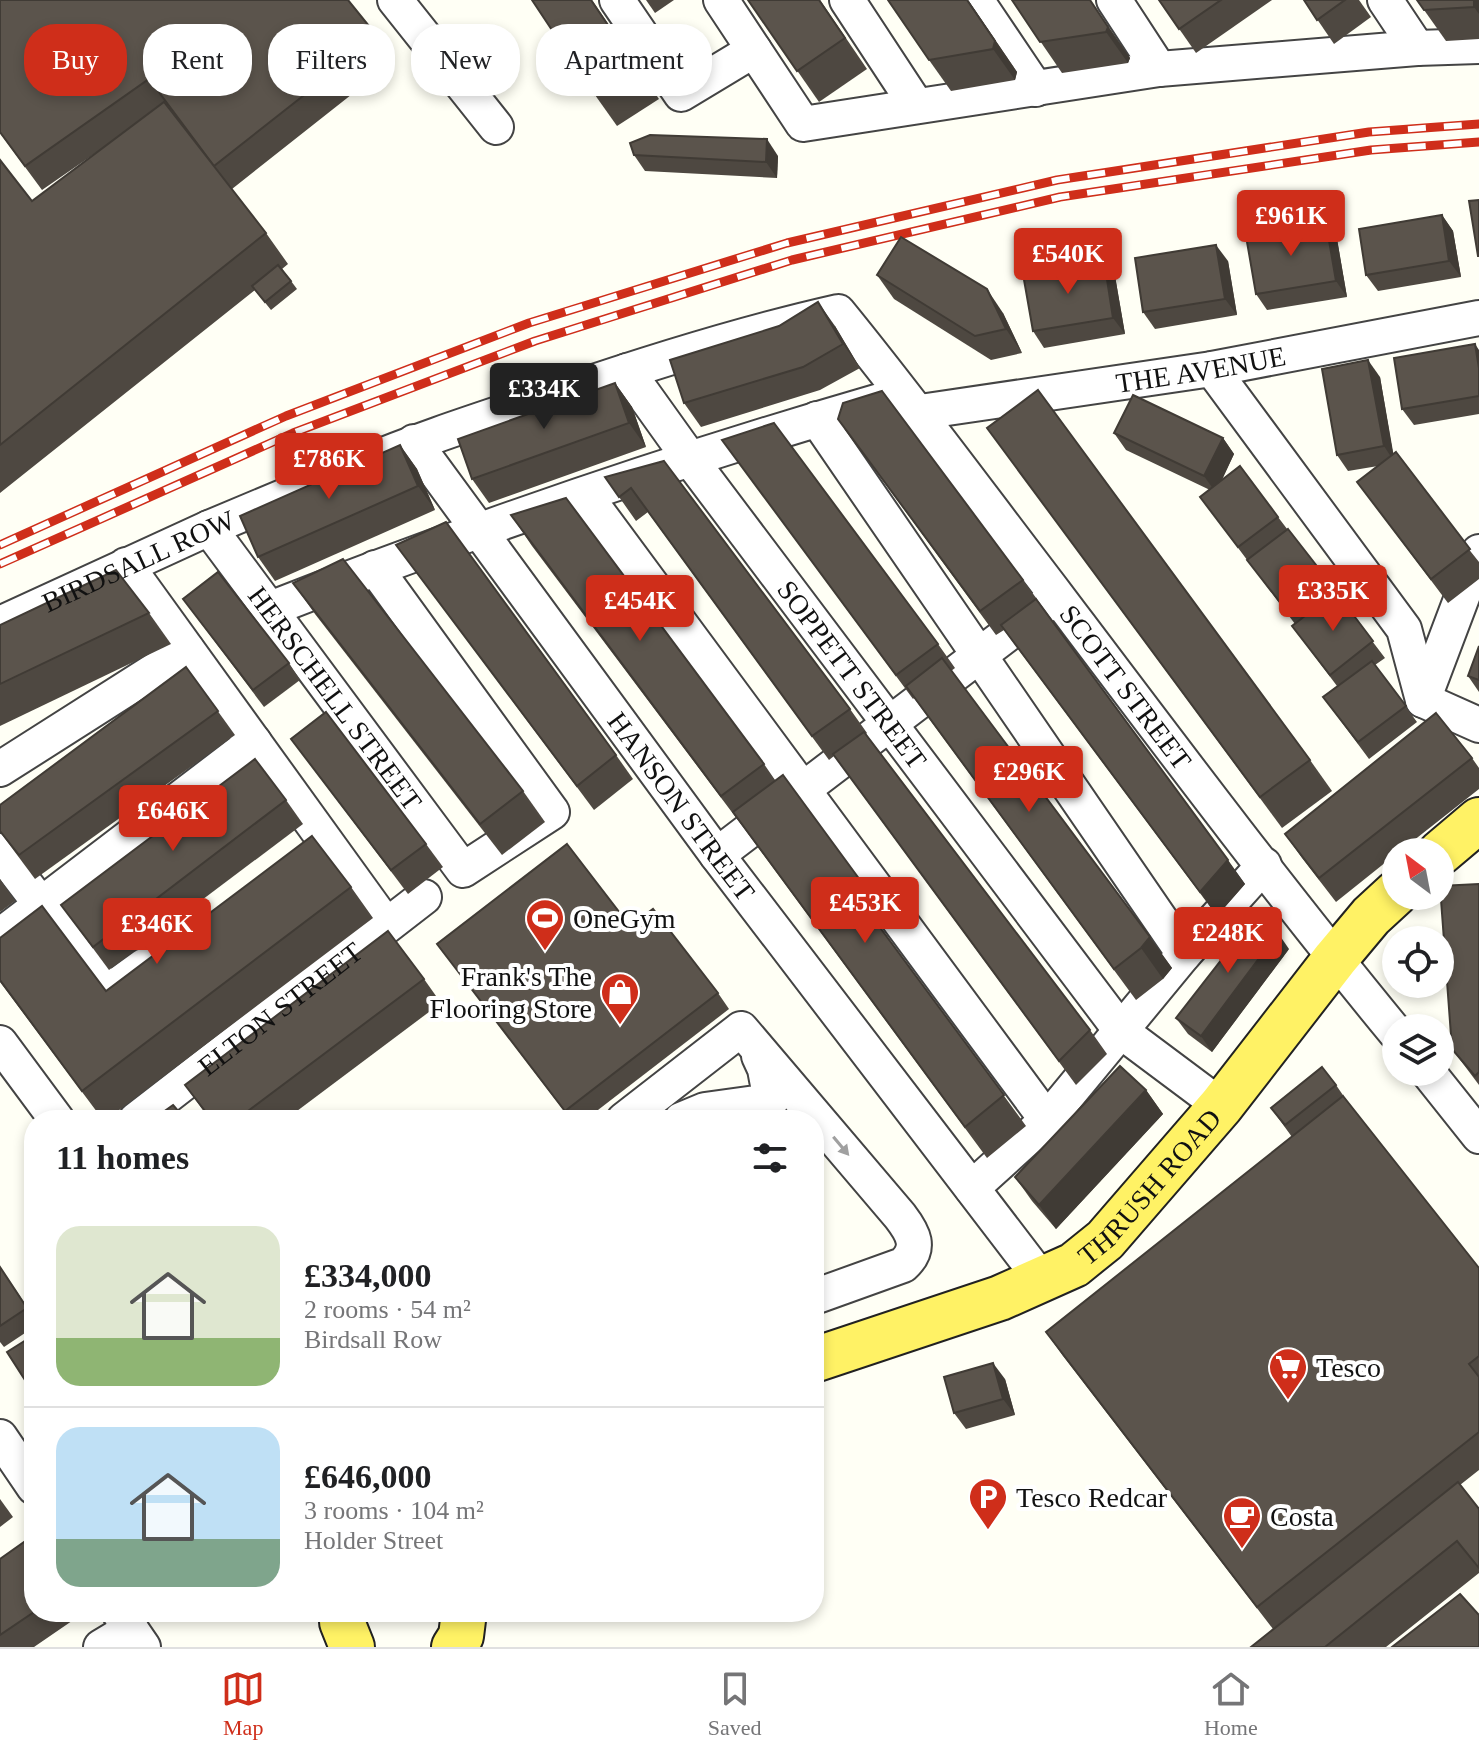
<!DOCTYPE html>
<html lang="en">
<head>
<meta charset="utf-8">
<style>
  :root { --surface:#fff; --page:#f6f6f6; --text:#202124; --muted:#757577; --line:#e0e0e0; --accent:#cf2e1a }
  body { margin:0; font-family:"Times New Roman",serif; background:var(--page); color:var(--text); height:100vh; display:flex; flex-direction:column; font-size:30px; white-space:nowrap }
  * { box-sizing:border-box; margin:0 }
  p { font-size:26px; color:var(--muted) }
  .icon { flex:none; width:44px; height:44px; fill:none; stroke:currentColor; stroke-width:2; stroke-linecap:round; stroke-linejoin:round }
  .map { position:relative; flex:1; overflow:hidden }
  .side { position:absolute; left:24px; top:1110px; width:800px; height:512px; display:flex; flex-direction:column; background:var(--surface); border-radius:32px; box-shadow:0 4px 12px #0003 }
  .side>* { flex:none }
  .guide { position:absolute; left:24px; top:24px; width:800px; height:72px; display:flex; gap:16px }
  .needle { width:52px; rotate:328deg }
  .buttons { position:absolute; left:1382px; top:838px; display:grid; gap:16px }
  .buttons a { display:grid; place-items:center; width:72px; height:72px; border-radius:50%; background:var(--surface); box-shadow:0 4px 12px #0003; font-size:40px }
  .price { position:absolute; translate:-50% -68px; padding:0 18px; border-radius:8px; background:var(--accent); color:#fff; font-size:26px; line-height:52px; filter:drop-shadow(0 2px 4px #0008) }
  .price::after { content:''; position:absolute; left:50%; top:48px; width:24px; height:18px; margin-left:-12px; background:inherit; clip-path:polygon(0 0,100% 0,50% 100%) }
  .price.on { background:#222; color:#fff }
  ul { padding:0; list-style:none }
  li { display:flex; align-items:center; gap:24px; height:200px; padding:0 32px }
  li+li { border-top:2px solid var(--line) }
  li span { display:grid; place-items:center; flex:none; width:224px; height:160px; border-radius:24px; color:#555 }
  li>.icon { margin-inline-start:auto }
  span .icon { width:96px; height:96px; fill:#fffc; stroke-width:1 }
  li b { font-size:34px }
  h2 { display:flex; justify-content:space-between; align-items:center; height:96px; padding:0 32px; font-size:34px }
  .chip { padding:0 28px; border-radius:32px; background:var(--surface); box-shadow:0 4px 12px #0003; font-size:28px; line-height:72px }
  .chip.on { background:var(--accent); color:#fff }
  .dock { display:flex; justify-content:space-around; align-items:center; height:112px; border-top:2px solid var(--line); background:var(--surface); font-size:22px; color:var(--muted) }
  .dock a { display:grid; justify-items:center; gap:4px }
  .dock .on { color:var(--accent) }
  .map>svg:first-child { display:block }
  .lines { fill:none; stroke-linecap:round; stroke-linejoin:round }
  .minor-casing { stroke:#444; stroke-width:38 }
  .major-casing { stroke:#222; stroke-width:48 }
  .minor { stroke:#fff; stroke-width:34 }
  .major { stroke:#fff265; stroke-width:44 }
  .rail-casing { stroke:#cf2e1a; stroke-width:9 }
  .rail { stroke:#fff; stroke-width:6; stroke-dasharray:18; stroke-linecap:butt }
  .wall { fill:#4e4841 }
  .shaded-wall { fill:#403b35 }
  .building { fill:#5b544c; stroke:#403b35; stroke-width:2 }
  .oneway { fill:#a0a0a0 }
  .labels { text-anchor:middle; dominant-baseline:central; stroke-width:8; stroke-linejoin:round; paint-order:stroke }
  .street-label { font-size:28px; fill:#111; stroke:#fff }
  .poi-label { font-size:28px; fill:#111; stroke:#fff; text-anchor:start }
</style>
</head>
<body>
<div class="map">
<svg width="1479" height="1647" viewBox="0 0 1479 1647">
  <rect width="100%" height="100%" fill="#fffff5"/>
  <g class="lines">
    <!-- minor casing -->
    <g class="minor-casing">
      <g id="minor">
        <path d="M395 0 496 127"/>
        <path d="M617 0 681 94 754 50"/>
        <path d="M721 0 803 124 1159 69 1417 48 1479 46"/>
        <path d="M847 0 916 105"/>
        <path d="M976 0 1036 89"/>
        <path d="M1114 0 1159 69"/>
        <path d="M1385 0 1417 48"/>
        <path d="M1212 369 1404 629 1423 700 1479 725"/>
        <path id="s1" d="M627 371 690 459 1122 1032 1221 1106"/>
        <path id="s2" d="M920 412 1212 369 1479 318"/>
        <path d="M817 419 1184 954"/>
        <path id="s3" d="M414 442 717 855 1042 1280"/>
        <path id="s4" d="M359 465C425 437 493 416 561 393 652 362 745 333 838 312 914 405 984 501 1057 596 1168 743 1279 891 1396 1033"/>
        <path d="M585 495 1047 1120"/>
        <path id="s5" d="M209 528 463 870 552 812 375 568"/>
        <path d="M126 565 386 925"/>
        <path d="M270 609C471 530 676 460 883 400"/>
        <path id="s6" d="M0 624 209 528 314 484"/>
        <path d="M1423 700 1479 552"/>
        <path d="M0 769 187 650"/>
        <path d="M0 851 108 992 144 966"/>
        <path d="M717 855 1044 606"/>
        <path d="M0 936 254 742"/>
        <path d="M0 1043 57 1120"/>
        <path d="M1428 1072 1479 1136"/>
        <path id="s7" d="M136 1120 424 897"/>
        <path d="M624 1120 741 1029 900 1216C913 1233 922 1248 903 1265L814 1297"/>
        <path d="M681 1120 705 1110 771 1101 765 1069 759 1056"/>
        <path d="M972 1188 1047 1120 1184 954 1264 865"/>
        <path d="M0 1437 34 1487"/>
        <path d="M119 1612 143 1647"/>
        <path d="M101 1647 131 1629"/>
      </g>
    </g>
    <!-- major casing -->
    <g class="major-casing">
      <g id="major">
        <path d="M1440 853 1479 820"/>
        <path id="s8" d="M814 1360 1000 1298 1074 1265 1105 1240 1221 1106 1335 959 1371 916 1396 893"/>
        <path d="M342 1612V1622L352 1647"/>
        <path d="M454 1647 461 1636 464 1612"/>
      </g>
    </g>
    <!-- minor -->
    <use href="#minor" class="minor"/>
    <!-- major -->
    <use href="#major" class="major"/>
    <!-- rail casing -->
    <g class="rail-casing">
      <g id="rail">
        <path d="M0 545 286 416 529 323 787 243 1057 180 1369 132 1479 124"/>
        <path d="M0 564 293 433 535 341 792 260 1060 197 1371 150 1479 142"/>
      </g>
    </g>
    <!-- rail -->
    <use href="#rail" class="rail"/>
  </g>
  <!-- wall -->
  <g class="wall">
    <path d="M0 0 378 37 394 61 232 189 266 233 288 264 282 269 297 289 271 310 255 290 0 493V160L32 201 110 143 42 190 0 133Z"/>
    <path d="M592 0 659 99 617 126 595 95Z"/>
    <path d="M646 0H674L655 13Z"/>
    <path d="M748 0H820L867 69 819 102Z"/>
    <path d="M968 0 1017 72 1015 80 951 91 929 60Z"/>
    <path d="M1012 0H1090L1130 58 1128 63 1062 73Z"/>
    <path d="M1159 0H1272L1196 53Z"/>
    <path d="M1304 0H1359L1371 17 1334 44Z"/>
    <path d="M1417 0H1479V39L1446 41Z"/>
    <path d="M634 155 778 156 777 178 645 171Z"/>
    <path d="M1442 215 1453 231 1461 277 1378 291 1366 275Z"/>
    <path d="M1337 239 1347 297 1267 310 1256 294Z"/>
    <path d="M1228 261 1237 315 1155 329 1143 312Z"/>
    <path d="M877 275 1003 313 1022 353 991 360 894 299Z"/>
    <path d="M1115 276 1125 334 1044 348 1033 331Z"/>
    <path d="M835 326 860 368 820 390 701 427 684 403Z"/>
    <path d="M1479 350V414L1414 425 1402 409Z"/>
    <path d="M1380 377 1393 454 1479 562V579L1448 603 1357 482 1378 466 1348 471 1337 455Z"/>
    <path d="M615 383 632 407 646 447 489 503 472 479Z"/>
    <path d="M838 419 1023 580 1245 884 1217 916 1004 630 996 635Z"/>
    <path d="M987 428 1310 760 1332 791 1282 828Z"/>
    <path d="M1114 433 1223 438 1234 454 1221 481 1278 517 1385 658 1375 665 1417 722 1369 759 1323 697 1337 686 1292 626 1295 624 1200 497 1210 490 1126 450Z"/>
    <path d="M722 440 938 644 955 668 951 671 1172 968 1163 979 1136 1000 914 698 913 699Z"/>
    <path d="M400 445 417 469 435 510 275 581 258 557Z"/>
    <path d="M664 461 850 709 867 733 866 734 1090 1030 1107 1054 1076 1085 834 756 829 760 648 512 636 521 605 477Z"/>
    <path d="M511 515 764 764 775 780 860 880 882 911 873 917 1026 1126 987 1158 743 827 532 546Z"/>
    <path d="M396 545 616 755 633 779 594 810Z"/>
    <path d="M293 583 523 791 545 822 502 855 315 614Z"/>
    <path d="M183 599 289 663 300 680 264 707Z"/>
    <path d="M149 613 171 644 0 726V625Z"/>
    <path d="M1479 646V692L1468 676Z"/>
    <path d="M186 667 235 735 35 879 0 832V805Z"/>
    <path d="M291 739 426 844 443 867 408 894Z"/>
    <path d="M1472 758 1479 768V789L1399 852H1396V854L1336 902 1302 858 1285 834Z"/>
    <path d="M286 800 303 824 109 970 61 905Z"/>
    <path d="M0 879 15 901 0 912Z"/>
    <path d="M1479 884V1085L1452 1049Z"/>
    <path d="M351 887 373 918 106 1120H103L0 982V938L106 991Z"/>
    <path d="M630 926 718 993 729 1009 585 1120H571L437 944Z"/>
    <path d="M1289 949 1212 1052 1188 1034 1176 1018Z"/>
    <path d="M424 979 441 1003 285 1120H210L185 1085Z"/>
    <path d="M1336 1085 1347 1101 1479 1268V1470L1460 1485 1479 1509V1573L1386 1647H1251L1273 1629 1063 1356 1046 1332 1292 1137 1271 1108Z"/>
    <path d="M1146 1090 1163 1114 1056 1229 1032 1201 1015 1177Z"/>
    <path d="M0 1267 34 1317V1327L4 1347 0 1342Z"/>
    <path d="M1005 1379 1015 1415 966 1429 954 1413Z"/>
    <path d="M0 1499 13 1517 0 1527Z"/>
    <path d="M0 1559 34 1612H85L34 1647H0Z"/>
  </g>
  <!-- shaded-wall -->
  <g class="shaded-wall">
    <path d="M968 0 1017 72 1015 80 993 49Z"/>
    <path d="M1090 0 1130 58 1128 63 1106 32Z"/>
    <path d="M1474 0H1479V14L1474 7Z"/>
    <path d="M767 139 778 156 777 178 766 162Z"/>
    <path d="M1442 215 1453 231 1461 277 1449 261Z"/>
    <path d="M1326 223 1337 239 1347 297 1336 281Z"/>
    <path d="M1216 245 1228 261 1237 315 1225 299Z"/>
    <path d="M1104 260 1115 276 1125 334 1113 318Z"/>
    <path d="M987 289 1003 313 1022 353 1006 329Z"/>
    <path d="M818 302 835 326 860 368 843 344Z"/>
    <path d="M1475 344 1479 350V368Z"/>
    <path d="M1368 360 1380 377 1395 463 1384 446Z"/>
    <path d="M615 383 632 407 646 447 629 423Z"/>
    <path d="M1223 438 1234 454 1216 493 1204 476Z"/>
    <path d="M400 445 417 469 435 510 418 486Z"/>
    <path d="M1228 860 1245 884 1217 916 1200 892Z"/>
    <path d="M1278 933 1289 949 1212 1052 1201 1036Z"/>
    <path d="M1150 937 1172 968 1163 979 1141 948Z"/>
    <path d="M1146 1090 1163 1114 1056 1229 1039 1205Z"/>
    <path d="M993 1363 1005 1379 1015 1415 1003 1399Z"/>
  </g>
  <!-- building -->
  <g class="building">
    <path d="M0 0H348L378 37 214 166 149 79 25 166 0 132Z"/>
    <path d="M532 0H591L637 68 595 95Z"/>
    <path d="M748 0H819L845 38 797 71Z"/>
    <path d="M888 0H967L995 41 993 49 929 60Z"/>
    <path d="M1012 0H1090L1108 27 1106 32 1040 42Z"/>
    <path d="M1159 0H1221L1179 29Z"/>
    <path d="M1304 0H1345L1317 20Z"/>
    <path d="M1417 0H1474V7L1424 10Z"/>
    <path d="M164 102 266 233 0 445V160L32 201Z"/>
    <path d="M650 135 767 139 766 162 634 155 630 143Z"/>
    <path d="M1479 200V256H1478L1469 201Z"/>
    <path d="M1442 215 1449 261 1366 275 1359 229Z"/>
    <path d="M1326 223 1336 281 1256 294 1246 236Z"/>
    <path d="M901 237 987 289 1006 329 975 336 877 275Z"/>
    <path d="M1216 245 1225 299 1143 312 1135 258Z"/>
    <path d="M1104 260 1113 318 1033 331 1023 274Z"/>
    <path d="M278 265 291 281 265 302 252 286Z"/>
    <path d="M818 302 843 344 803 367 684 403 670 360 779 326Z"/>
    <path d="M1475 344 1479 368V396L1402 409 1394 358Z"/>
    <path d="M1368 360 1384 446 1337 455 1322 369Z"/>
    <path d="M615 383 629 423 472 479 458 439Z"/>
    <path d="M1038 390 1310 760 1260 797 987 428Z"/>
    <path d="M882 391 1023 580 980 611 838 419 843 403Z"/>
    <path d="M1133 395 1223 438 1204 476 1114 433Z"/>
    <path d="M774 423 938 644 896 675 722 440Z"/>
    <path d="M400 445 418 486 258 557 240 516Z"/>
    <path d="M1396 452 1470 549 1431 579 1357 482Z"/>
    <path d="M664 461 850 709 812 736 631 488 619 497 605 477Z"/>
    <path d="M1240 466 1278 517 1238 547 1200 497Z"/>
    <path d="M566 498 764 764 721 796 511 515Z"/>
    <path d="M446 522 616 755 577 786 396 545Z"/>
    <path d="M1288 529 1327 579 1286 610 1247 560Z"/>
    <path d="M343 559 523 791 480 824 293 583Z"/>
    <path d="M116 570 149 613 0 684V625Z"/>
    <path d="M218 572 289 663 253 690 183 599Z"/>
    <path d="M1336 592 1373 641 1330 675 1292 626Z"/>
    <path d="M1036 599 1228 860 1200 892 1001 625Z"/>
    <path d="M1479 646V680L1468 676Z"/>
    <path d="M942 658 1150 937 1141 948 1114 969 906 686Z"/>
    <path d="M1372 661 1406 706 1358 742 1323 697Z"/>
    <path d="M186 667 218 711 19 855 0 831V805Z"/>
    <path d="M326 712 426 844 391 870 291 739Z"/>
    <path d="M1436 713 1472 758 1319 878 1285 834Z"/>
    <path d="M864 732 1090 1030 1059 1061 833 754Z"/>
    <path d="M255 759 286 800 93 947 61 905Z"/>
    <path d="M783 775 860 880 850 887 1004 1095 965 1127 733 812Z"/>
    <path d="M312 836 351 887 82 1091 0 980V938L42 906 106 991Z"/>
    <path d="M567 844 630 926 653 909 718 993 565 1111 437 944Z"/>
    <path d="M1479 884V1072L1475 1076 1452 1049 1440 886Z"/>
    <path d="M1261 909 1278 933 1201 1036 1176 1018Z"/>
    <path d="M388 931 424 979 236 1120H212L185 1085Z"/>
    <path d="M1120 1066 1146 1090 1039 1205 1015 1177Z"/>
    <path d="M1322 1067 1336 1085 1285 1125 1271 1108Z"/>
    <path d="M1343 1096 1479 1268V1356L1469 1364 1479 1377V1432L1257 1607 1046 1332Z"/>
    <path d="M173 1105 186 1120H152Z"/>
    <path d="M0 1267 27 1308 0 1326Z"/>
    <path d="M34 1335V1394L7 1352Z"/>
    <path d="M993 1363 1003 1399 954 1413 944 1377Z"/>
    <path d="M1458 1482 1479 1509V1568L1457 1541 1325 1647H1251Z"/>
    <path d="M34 1535V1612L0 1635V1559Z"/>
    <path d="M1460 1594 1479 1615V1647H1392Z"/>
  </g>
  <!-- one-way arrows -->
  <defs><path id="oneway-solid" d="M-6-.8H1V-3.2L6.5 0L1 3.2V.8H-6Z" transform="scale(2)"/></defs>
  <use class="oneway" href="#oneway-solid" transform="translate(841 1146) rotate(50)"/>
  <!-- icons -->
  <defs>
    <g id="stadium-pin" transform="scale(2)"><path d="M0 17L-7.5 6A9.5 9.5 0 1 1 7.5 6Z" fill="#cf2e1a" stroke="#fff"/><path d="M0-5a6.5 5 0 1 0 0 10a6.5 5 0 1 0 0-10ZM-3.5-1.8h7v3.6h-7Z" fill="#fff"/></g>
    <g id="shop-pin" transform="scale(2)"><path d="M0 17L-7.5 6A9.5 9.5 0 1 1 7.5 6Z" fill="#cf2e1a" stroke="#fff"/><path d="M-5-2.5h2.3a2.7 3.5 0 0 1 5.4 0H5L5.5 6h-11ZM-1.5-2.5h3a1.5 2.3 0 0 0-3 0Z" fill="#fff"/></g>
    <g id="supermarket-pin" transform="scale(2)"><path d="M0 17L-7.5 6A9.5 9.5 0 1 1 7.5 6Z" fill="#cf2e1a" stroke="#fff"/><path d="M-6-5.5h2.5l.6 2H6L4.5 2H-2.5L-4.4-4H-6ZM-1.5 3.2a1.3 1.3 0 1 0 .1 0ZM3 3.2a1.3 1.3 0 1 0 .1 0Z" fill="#fff"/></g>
    <g id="parking-pin" transform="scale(2)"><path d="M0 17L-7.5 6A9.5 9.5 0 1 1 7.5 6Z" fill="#cf2e1a" stroke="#fff"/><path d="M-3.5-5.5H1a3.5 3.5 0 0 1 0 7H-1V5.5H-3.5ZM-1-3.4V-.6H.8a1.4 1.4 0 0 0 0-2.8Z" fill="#fff"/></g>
    <g id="cafe-pin" transform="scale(2)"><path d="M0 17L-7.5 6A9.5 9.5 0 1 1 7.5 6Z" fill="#cf2e1a" stroke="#fff"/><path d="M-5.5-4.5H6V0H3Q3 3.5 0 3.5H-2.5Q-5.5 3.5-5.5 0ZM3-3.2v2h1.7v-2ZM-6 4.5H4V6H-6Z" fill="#fff"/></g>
  </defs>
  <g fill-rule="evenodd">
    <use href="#stadium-pin" x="545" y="918"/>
    <use href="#shop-pin" x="620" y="992"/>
    <use href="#supermarket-pin" x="1288" y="1367"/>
    <use href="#parking-pin" x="988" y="1497"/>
    <use href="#cafe-pin" x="1242" y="1516"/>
  </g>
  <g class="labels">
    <!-- street labels -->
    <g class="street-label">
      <text stroke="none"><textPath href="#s2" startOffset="284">THE AVENUE</textPath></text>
      <text stroke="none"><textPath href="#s6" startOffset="152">BIRDSALL ROW</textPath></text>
      <text stroke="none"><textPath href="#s1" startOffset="378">SOPPETT STREET</textPath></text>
      <text stroke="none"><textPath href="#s4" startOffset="976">SCOTT STREET</textPath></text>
      <text stroke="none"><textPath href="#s5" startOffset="212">HERSCHELL STREET</textPath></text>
      <text stroke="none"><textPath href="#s3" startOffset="452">HANSON STREET</textPath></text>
      <text stroke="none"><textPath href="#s7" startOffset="182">ELTON STREET</textPath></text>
      <text stroke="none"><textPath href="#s8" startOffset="386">THRUSH ROAD</textPath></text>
    </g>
    <!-- poi labels -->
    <g class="poi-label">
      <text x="573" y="918">OneGym</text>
      <text x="592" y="976" text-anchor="end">Frank's The<tspan x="592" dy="32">Flooring Store</tspan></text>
      <text x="1316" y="1367">Tesco</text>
      <text x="1016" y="1497">Tesco Redcar</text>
      <text x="1270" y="1516">Costa</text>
    </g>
  </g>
</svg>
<div class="buttons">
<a><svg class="needle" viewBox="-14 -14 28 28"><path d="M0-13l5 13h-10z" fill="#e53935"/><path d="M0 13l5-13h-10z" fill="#757577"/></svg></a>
<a><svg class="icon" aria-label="locate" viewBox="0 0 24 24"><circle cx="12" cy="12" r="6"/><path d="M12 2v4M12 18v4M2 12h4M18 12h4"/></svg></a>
<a><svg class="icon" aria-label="layers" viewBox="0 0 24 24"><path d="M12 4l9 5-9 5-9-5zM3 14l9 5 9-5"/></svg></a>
</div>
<b class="price" style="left:1291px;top:258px">£961K</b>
<b class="price" style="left:1068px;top:296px">£540K</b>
<b class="price on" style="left:544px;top:431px">£334K</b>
<b class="price" style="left:329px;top:501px">£786K</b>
<b class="price" style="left:1333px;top:633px">£335K</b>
<b class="price" style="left:640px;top:643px">£454K</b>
<b class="price" style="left:1029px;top:814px">£296K</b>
<b class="price" style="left:173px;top:853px">£646K</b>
<b class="price" style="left:865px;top:945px">£453K</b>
<b class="price" style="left:157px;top:966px">£346K</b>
<b class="price" style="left:1228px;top:975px">£248K</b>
<div class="guide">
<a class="chip on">Buy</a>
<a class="chip">Rent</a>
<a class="chip">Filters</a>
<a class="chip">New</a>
<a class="chip">Apartment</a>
</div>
<section class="side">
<h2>11 homes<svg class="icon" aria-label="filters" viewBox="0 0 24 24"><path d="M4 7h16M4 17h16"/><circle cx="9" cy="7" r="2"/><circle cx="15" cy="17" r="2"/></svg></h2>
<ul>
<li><span style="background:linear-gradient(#dfe7d0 70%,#8fb573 0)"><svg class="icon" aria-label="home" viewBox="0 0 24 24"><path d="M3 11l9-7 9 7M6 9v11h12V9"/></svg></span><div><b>£334,000</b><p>2 rooms · 54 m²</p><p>Birdsall Row</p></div></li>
<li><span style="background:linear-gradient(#bfe0f5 70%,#7fa58c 0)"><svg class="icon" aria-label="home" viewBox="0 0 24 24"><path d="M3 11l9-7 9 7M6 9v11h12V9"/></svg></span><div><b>£646,000</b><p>3 rooms · 104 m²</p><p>Holder Street</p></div></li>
</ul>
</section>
</div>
<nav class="dock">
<a class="on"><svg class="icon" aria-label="map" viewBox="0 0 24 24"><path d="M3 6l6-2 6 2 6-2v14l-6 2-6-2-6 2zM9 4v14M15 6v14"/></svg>Map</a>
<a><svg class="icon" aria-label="saved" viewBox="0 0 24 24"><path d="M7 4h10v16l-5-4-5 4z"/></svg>Saved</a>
<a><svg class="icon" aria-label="home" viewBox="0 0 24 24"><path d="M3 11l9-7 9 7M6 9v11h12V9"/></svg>Home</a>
</nav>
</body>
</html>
